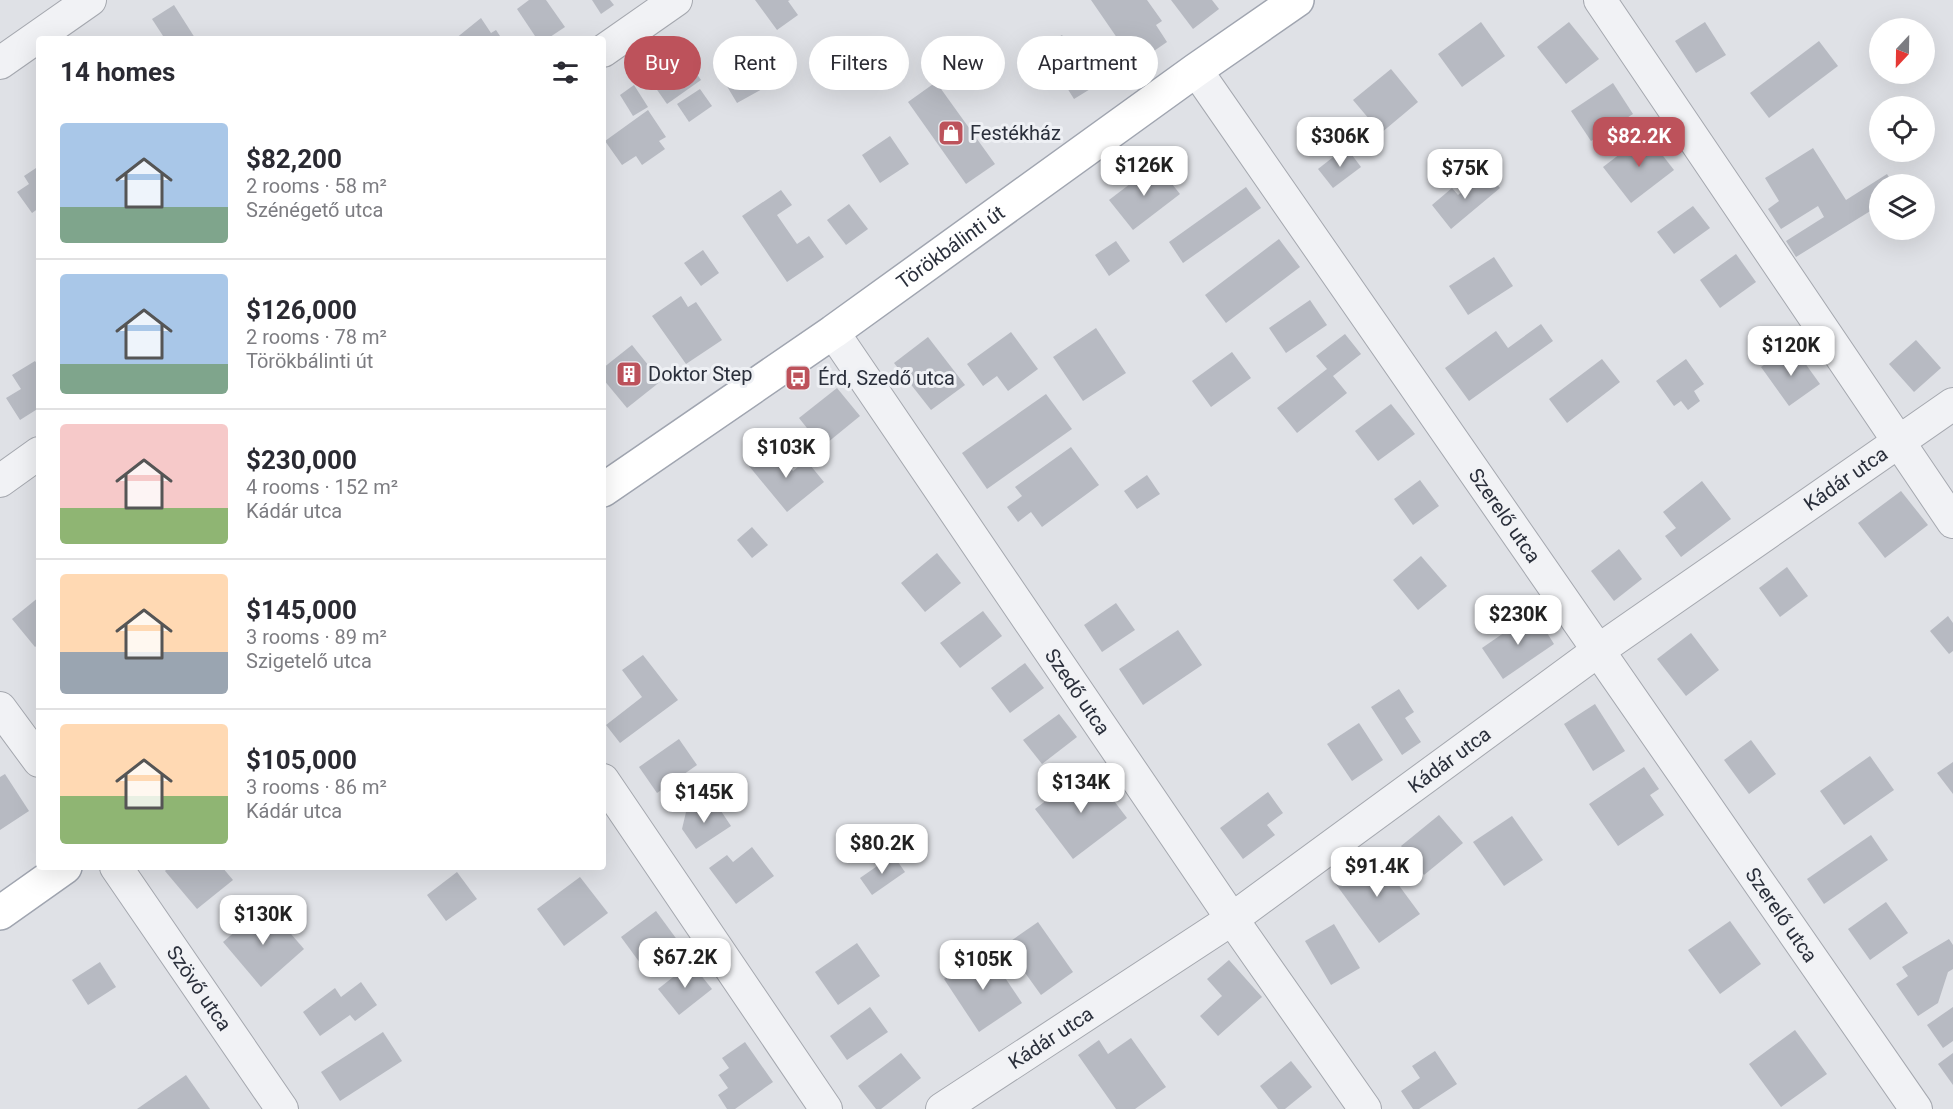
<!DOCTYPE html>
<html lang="en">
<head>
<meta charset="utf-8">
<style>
  :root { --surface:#fff; --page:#f7f7f7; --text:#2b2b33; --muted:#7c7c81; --line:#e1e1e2; --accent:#bd525b }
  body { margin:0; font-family:Roboto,sans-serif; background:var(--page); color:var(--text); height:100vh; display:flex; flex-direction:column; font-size:22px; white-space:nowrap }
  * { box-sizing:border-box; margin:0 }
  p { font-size:20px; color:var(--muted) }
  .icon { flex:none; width:33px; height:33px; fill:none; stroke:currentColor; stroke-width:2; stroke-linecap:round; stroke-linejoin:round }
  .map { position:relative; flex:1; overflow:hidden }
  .details { position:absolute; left:36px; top:36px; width:570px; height:834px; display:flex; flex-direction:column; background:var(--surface); border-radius:6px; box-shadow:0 6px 24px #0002 }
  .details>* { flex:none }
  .hud { position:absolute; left:624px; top:36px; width:570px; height:54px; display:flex; gap:12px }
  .needle { width:39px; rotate:202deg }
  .fabs { position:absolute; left:1869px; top:18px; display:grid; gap:12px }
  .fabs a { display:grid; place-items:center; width:66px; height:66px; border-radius:50%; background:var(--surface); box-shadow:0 6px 24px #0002; font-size:30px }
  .price { position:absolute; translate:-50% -51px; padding:0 14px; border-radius:12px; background:#fff; color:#222; font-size:20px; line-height:39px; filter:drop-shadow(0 2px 3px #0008) }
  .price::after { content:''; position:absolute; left:50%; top:36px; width:18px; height:14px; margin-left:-9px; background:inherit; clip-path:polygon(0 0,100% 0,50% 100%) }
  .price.selected { background:var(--accent); color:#fff }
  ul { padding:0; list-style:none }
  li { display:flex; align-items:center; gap:18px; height:150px; padding:0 24px }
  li+li { border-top:2px solid var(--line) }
  li span { display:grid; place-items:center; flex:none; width:168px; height:120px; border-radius:6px; color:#555 }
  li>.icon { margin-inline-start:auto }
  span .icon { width:72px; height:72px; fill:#fffc; stroke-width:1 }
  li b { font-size:26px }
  h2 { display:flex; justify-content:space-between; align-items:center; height:72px; padding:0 24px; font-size:26px }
  .tag { padding:0 21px; border-radius:27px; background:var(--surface); box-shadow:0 6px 24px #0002; font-size:21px; line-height:54px }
  .tag.selected { background:var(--accent); color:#fff }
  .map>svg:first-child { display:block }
  .building { fill:#b7bac2 }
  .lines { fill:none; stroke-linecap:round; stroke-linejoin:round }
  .minor-casing { stroke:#a5a8af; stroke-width:34 }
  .major-casing { stroke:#a0a5b0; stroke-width:36 }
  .minor { stroke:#f1f2f5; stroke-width:32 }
  .major { stroke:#fff; stroke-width:33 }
  .labels { text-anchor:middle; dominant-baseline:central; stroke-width:6; stroke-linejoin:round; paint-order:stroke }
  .poi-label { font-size:20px; fill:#2a2f3b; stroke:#eef0f4; text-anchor:start }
  .street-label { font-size:20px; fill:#2a2f3b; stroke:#eef0f4 }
</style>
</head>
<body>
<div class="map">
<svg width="1953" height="1109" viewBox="0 0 1953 1109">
  <rect width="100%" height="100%" fill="#dfe1e6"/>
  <!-- building -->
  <g class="building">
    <path d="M529 0H546L565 27 547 39H537L517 9Z"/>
    <path d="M592 0H610L614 5 601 14Z"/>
    <path d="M755 0H790L788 1 798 15 777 30Z"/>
    <path d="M1091 0H1147L1162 21 1156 25 1167 42 1135 64Z"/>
    <path d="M1171 0H1212L1219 9 1193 29Z"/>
    <path d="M174 5 195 38 194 39H165L152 19Z"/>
    <path d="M481 18 491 33 496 30 502 39H455Z"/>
    <path d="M1481 22 1505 56 1462 87 1438 54Z"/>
    <path d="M1569 22 1599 59 1566 84 1537 47Z"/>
    <path d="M1705 22 1726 55 1696 73 1675 41Z"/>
    <path d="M1062 35 1073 52 1078 49 1100 83 1074 99 1042 48Z"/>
    <path d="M1819 41 1838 66 1769 118 1750 93Z"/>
    <path d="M682 53 701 80 667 104 648 77Z"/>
    <path d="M737 55 743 65 757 57 773 83 737 103 716 68Z"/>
    <path d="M1391 69 1418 102 1381 133 1353 100Z"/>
    <path d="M936 82 995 164 966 184 908 102Z"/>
    <path d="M1613 83 1633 114 1591 141 1571 111Z"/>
    <path d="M634 85 648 107 633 116 620 95Z"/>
    <path d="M700 89 712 106 689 122 677 104Z"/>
    <path d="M648 110 666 137 659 141 665 149 642 165 636 156 622 165 605 141Z"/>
    <path d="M1646 134 1674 170 1631 203 1603 167Z"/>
    <path d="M890 136 909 164 880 183 862 155Z"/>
    <path d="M1346 147 1361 167 1333 188 1318 169Z"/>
    <path d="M1813 148 1846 200 1887 174 1893 184H1880V205L1796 257 1786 241 1824 217 1818 206 1781 229 1768 209 1779 201 1765 178Z"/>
    <path d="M1156 164 1180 194 1133 230 1109 200Z"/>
    <path d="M39 166V208L32 213 17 192 29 184 24 176Z"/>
    <path d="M1487 172 1500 188 1451 229 1432 205 1452 188 1458 195Z"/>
    <path d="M1246 187 1261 208 1183 263 1169 242Z"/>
    <path d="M781 190 792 205 777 215 797 244 809 236 824 257 787 282 742 216Z"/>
    <path d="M849 204 868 229 846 245 827 220Z"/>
    <path d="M1693 206 1710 228 1674 254 1657 232Z"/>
    <path d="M1279 239 1300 267 1226 323 1205 295Z"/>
    <path d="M1116 241 1130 261 1109 276 1095 255Z"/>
    <path d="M703 250 719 273 701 286 684 263Z"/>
    <path d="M1736 254 1756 282 1720 308 1700 280Z"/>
    <path d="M1494 257 1513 286 1468 315 1449 286Z"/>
    <path d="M681 296 688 307 696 302 722 340 686 364 652 316Z"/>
    <path d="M1310 300 1327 325 1286 353 1269 328Z"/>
    <path d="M1541 324 1553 341 1469 401 1445 368 1496 331 1508 348Z"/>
    <path d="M1096 328 1126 373 1083 401 1053 357Z"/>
    <path d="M1011 332 1038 369 1008 391 997 376 983 386 967 364Z"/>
    <path d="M1345 334 1361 354 1333 376 1347 393 1297 433 1277 408 1327 369 1316 356Z"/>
    <path d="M928 337 965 385 931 410 894 363Z"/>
    <path d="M1916 340 1941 368 1914 392 1889 364Z"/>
    <path d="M632 345 661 381 627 408 603 379V368Z"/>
    <path d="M1232 352 1251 378 1211 407 1192 381Z"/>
    <path d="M1797 352 1820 384 1789 406 1761 367 1778 355 1783 361Z"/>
    <path d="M1602 359 1620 382 1567 423 1549 399Z"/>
    <path d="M1686 359 1704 384 1694 391 1700 401 1688 410 1681 401 1674 406 1656 381Z"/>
    <path d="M35 361 39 367V408L20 420 6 398 21 389 12 375Z"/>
    <path d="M837 388 860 416 822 447 799 418Z"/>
    <path d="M1046 394 1072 429 987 489 962 453Z"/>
    <path d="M1391 404 1415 434 1378 461 1355 431Z"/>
    <path d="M773 446 793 471 806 460 824 482 787 512 749 466Z"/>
    <path d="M1071 447 1099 485 1042 527 1031 512 1018 522 1007 507 1022 496 1015 487Z"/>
    <path d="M1147 475 1160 494 1137 509 1124 491Z"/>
    <path d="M1420 480 1439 506 1413 525 1394 499Z"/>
    <path d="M1702 481 1731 519 1681 557 1665 536 1676 528 1663 512Z"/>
    <path d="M1901 491 1928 525 1885 558 1858 523Z"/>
    <path d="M752 527 768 545 752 558 737 540Z"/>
    <path d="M1619 549 1642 579 1614 601 1591 571Z"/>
    <path d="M937 553 961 583 925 612 901 583Z"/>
    <path d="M1421 556 1447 586 1418 610 1393 580Z"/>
    <path d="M1787 567 1808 596 1780 617 1759 588Z"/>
    <path d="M39 597V644L35 647 12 619Z"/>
    <path d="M1116 603 1135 630 1102 652 1084 625Z"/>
    <path d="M983 611 1002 636 960 668 940 643Z"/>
    <path d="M1534 612 1554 644 1503 679 1482 648Z"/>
    <path d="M1948 616 1953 623V651L1949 654 1930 631Z"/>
    <path d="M1178 630 1202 665 1143 705 1119 669Z"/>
    <path d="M1691 633 1719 670 1686 696 1657 659Z"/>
    <path d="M643 655 678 700 620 743 606 725 642 697 622 670Z"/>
    <path d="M1025 663 1044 688 1010 713 991 688Z"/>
    <path d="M1399 689 1414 712 1405 718 1421 742 1402 755 1371 707Z"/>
    <path d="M1595 704 1625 751 1593 771 1564 724Z"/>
    <path d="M1059 714 1077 737 1042 764 1023 740Z"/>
    <path d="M1359 723 1383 760 1352 781 1327 744Z"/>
    <path d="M679 739 697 765 657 793 639 767Z"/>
    <path d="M1751 740 1776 774 1749 794 1724 760Z"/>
    <path d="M1870 756 1894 790 1844 825 1820 791Z"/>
    <path d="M1953 762V794L1937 773Z"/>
    <path d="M1644 767 1659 789 1650 795 1664 815 1618 846 1589 804Z"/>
    <path d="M1089 768 1127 818 1073 859 1035 809Z"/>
    <path d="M5 774 29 811 0 830V777Z"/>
    <path d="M1268 792 1283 813 1267 825 1275 835 1243 859 1220 828Z"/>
    <path d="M695 804 705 810 717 805 731 826 696 849 682 829 686 812Z"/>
    <path d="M1439 815 1463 843 1424 875 1401 846Z"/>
    <path d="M1512 816 1543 860 1504 886 1473 842Z"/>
    <path d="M1871 835 1888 860 1824 904 1807 879Z"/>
    <path d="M752 847 774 876 736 904 709 868 727 855 733 862Z"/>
    <path d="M1375 853 1420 914 1379 943 1335 883Z"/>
    <path d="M893 855 905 872 872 895 860 878Z"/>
    <path d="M169 867H222L233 880 197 909 165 871Z"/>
    <path d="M457 872 477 899 446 921 427 895Z"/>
    <path d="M580 877 608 913 564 946 537 909Z"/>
    <path d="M1886 902 1908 933 1870 960 1848 929Z"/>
    <path d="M266 905 304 949 261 987 223 942Z"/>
    <path d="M656 911 678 941 643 967 621 937Z"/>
    <path d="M1730 921 1761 964 1720 994 1688 950Z"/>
    <path d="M1038 922 1073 972 1041 995 1005 945Z"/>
    <path d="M1334 924 1360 968 1331 985 1305 941Z"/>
    <path d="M1949 939 1953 945V969L1948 972 1938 1003 1918 1016 1896 984 1908 976 1902 967Z"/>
    <path d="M857 943 880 976 838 1005 815 972Z"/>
    <path d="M987 951 1022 1003 979 1032 944 979Z"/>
    <path d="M1229 960 1262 997 1218 1036 1200 1016 1222 996 1207 979Z"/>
    <path d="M100 962 116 987 88 1005 72 980Z"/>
    <path d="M691 963 712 989 679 1015 658 989Z"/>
    <path d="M361 982 377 1005 355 1021 350 1015 320 1036 303 1012 335 988 341 997Z"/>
    <path d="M870 1007 888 1032 847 1060 830 1036Z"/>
    <path d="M1953 1007V1041L1943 1048 1927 1025Z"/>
    <path d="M1795 1030 1827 1074 1781 1107 1749 1064Z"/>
    <path d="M383 1032 402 1061 340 1101 321 1072Z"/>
    <path d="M1131 1038 1166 1087 1135 1109H1116L1078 1055 1099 1040 1108 1054Z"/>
    <path d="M745 1042 773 1082 735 1109H727L718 1095 728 1088 719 1075 729 1068 722 1058Z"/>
    <path d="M1435 1051 1457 1084 1419 1109H1413L1401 1091 1420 1078 1412 1066Z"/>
    <path d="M901 1053 921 1078 881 1109H876L858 1086Z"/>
    <path d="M1953 1053V1085L1938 1064Z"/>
    <path d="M1291 1061 1312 1087 1285 1109H1278L1260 1086Z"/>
    <path d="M186 1075 210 1109H137Z"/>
  </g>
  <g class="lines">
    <!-- minor casing -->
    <g class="minor-casing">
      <g id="minor">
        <path d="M1600 0 1953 522"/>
        <path d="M603 51 676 0"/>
        <path d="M0 63 90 0"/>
        <path id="s1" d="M1196 70 1916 1109"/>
        <path id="s2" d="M833 332 1232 919 1365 1109"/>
        <path d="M0 481 39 453"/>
        <path d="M0 708 39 761"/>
        <path d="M603 780 826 1109"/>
        <path id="s3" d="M116 867 282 1109"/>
        <path id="s4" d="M942 1109 1232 919 1599 650 1953 404"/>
      </g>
    </g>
    <!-- major casing -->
    <g class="major-casing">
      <g id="major">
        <path id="s5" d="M603 490 833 332 1196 70 1297 0"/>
        <path d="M0 913 65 867"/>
      </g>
    </g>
    <!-- minor -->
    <use href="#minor" class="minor"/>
    <!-- major -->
    <use href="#major" class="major"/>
  </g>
  <!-- icons -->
  <defs>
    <g id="shop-square" transform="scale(1.35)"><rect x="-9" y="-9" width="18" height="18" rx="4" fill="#bd525b" stroke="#eef0f4"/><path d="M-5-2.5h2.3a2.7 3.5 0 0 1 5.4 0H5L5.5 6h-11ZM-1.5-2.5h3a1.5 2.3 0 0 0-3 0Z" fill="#fff"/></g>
    <g id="building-square" transform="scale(1.35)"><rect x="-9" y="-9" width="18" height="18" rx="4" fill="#bd525b" stroke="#eef0f4"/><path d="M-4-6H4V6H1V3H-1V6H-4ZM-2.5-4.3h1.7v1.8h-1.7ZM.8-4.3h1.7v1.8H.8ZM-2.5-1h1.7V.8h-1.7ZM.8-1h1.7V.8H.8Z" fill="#fff"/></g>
    <g id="bus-square" transform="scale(1.35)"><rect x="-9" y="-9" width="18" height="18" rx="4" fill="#bd525b" stroke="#eef0f4"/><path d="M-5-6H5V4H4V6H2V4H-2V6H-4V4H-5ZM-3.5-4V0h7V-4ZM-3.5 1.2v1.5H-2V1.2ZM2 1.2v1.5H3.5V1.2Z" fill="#fff"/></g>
  </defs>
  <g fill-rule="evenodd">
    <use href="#shop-square" x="951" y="133"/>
    <use href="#building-square" x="629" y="374"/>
    <use href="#bus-square" x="798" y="378"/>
  </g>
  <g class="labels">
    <!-- poi labels -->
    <g class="poi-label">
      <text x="970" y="133">Festékház</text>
      <text x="648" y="374">Doktor Step</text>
      <text x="818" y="378">Érd, Szedő utca</text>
    </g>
    <!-- street labels -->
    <g class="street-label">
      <text stroke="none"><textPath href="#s5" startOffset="424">Törökbálinti út</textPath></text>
      <text stroke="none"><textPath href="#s4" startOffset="1102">Kádár utca</textPath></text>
      <text stroke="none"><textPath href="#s1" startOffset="542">Szerelő utca</textPath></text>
      <text stroke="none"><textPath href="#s2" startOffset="435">Szedő utca</textPath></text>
      <text stroke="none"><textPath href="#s4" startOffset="616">Kádár utca</textPath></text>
      <text stroke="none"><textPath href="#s1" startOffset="1028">Szerelő utca</textPath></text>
      <text stroke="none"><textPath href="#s3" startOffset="147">Szövő utca</textPath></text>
      <text stroke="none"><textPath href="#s4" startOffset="130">Kádár utca</textPath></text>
    </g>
  </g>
</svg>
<div class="fabs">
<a><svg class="needle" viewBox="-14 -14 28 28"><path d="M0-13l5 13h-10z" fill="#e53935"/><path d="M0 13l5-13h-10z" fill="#7c7c81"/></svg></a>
<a><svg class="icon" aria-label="locate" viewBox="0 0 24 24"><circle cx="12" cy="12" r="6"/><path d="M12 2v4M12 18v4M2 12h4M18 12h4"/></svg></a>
<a><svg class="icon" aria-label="layers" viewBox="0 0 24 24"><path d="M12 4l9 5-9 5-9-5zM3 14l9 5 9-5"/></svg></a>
</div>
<b class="price" style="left:1340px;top:168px">$306K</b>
<b class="price selected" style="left:1639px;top:168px">$82.2K</b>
<b class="price" style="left:1144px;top:197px">$126K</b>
<b class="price" style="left:1465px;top:200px">$75K</b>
<b class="price" style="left:1791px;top:377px">$120K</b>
<b class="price" style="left:786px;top:479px">$103K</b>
<b class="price" style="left:1518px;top:646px">$230K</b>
<b class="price" style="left:1081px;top:814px">$134K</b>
<b class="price" style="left:704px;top:824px">$145K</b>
<b class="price" style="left:882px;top:875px">$80.2K</b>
<b class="price" style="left:1377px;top:898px">$91.4K</b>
<b class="price" style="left:263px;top:946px">$130K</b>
<b class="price" style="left:685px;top:989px">$67.2K</b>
<b class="price" style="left:983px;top:991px">$105K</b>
<div class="hud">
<a class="tag selected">Buy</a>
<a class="tag">Rent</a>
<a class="tag">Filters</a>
<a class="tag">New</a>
<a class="tag">Apartment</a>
</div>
<section class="details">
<h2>14 homes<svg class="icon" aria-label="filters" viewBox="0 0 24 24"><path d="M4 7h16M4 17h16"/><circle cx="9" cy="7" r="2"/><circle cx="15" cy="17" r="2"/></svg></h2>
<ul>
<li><span style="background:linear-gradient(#a9c7e8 70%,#7fa58c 0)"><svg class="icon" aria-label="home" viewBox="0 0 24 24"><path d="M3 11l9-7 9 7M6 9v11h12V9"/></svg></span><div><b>$82,200</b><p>2 rooms · 58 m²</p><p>Szénégető utca</p></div></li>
<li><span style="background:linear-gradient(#a9c7e8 75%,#7fa58c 0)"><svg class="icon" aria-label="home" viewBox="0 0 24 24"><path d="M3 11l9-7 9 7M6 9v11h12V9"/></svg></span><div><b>$126,000</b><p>2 rooms · 78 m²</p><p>Törökbálinti út</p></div></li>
<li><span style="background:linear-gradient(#f6c9c9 70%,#8fb573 0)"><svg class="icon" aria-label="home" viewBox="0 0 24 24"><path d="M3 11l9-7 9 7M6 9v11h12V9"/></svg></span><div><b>$230,000</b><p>4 rooms · 152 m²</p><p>Kádár utca</p></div></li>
<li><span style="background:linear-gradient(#ffd9b3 65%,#9aa5b1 0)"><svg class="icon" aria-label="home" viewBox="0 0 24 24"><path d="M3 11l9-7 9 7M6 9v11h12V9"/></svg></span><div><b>$145,000</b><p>3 rooms · 89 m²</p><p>Szigetelő utca</p></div></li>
<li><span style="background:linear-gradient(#ffd9b3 60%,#8fb573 0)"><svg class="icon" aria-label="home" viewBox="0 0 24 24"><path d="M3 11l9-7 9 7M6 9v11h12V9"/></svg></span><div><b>$105,000</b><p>3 rooms · 86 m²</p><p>Kádár utca</p></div></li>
</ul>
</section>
</div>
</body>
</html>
